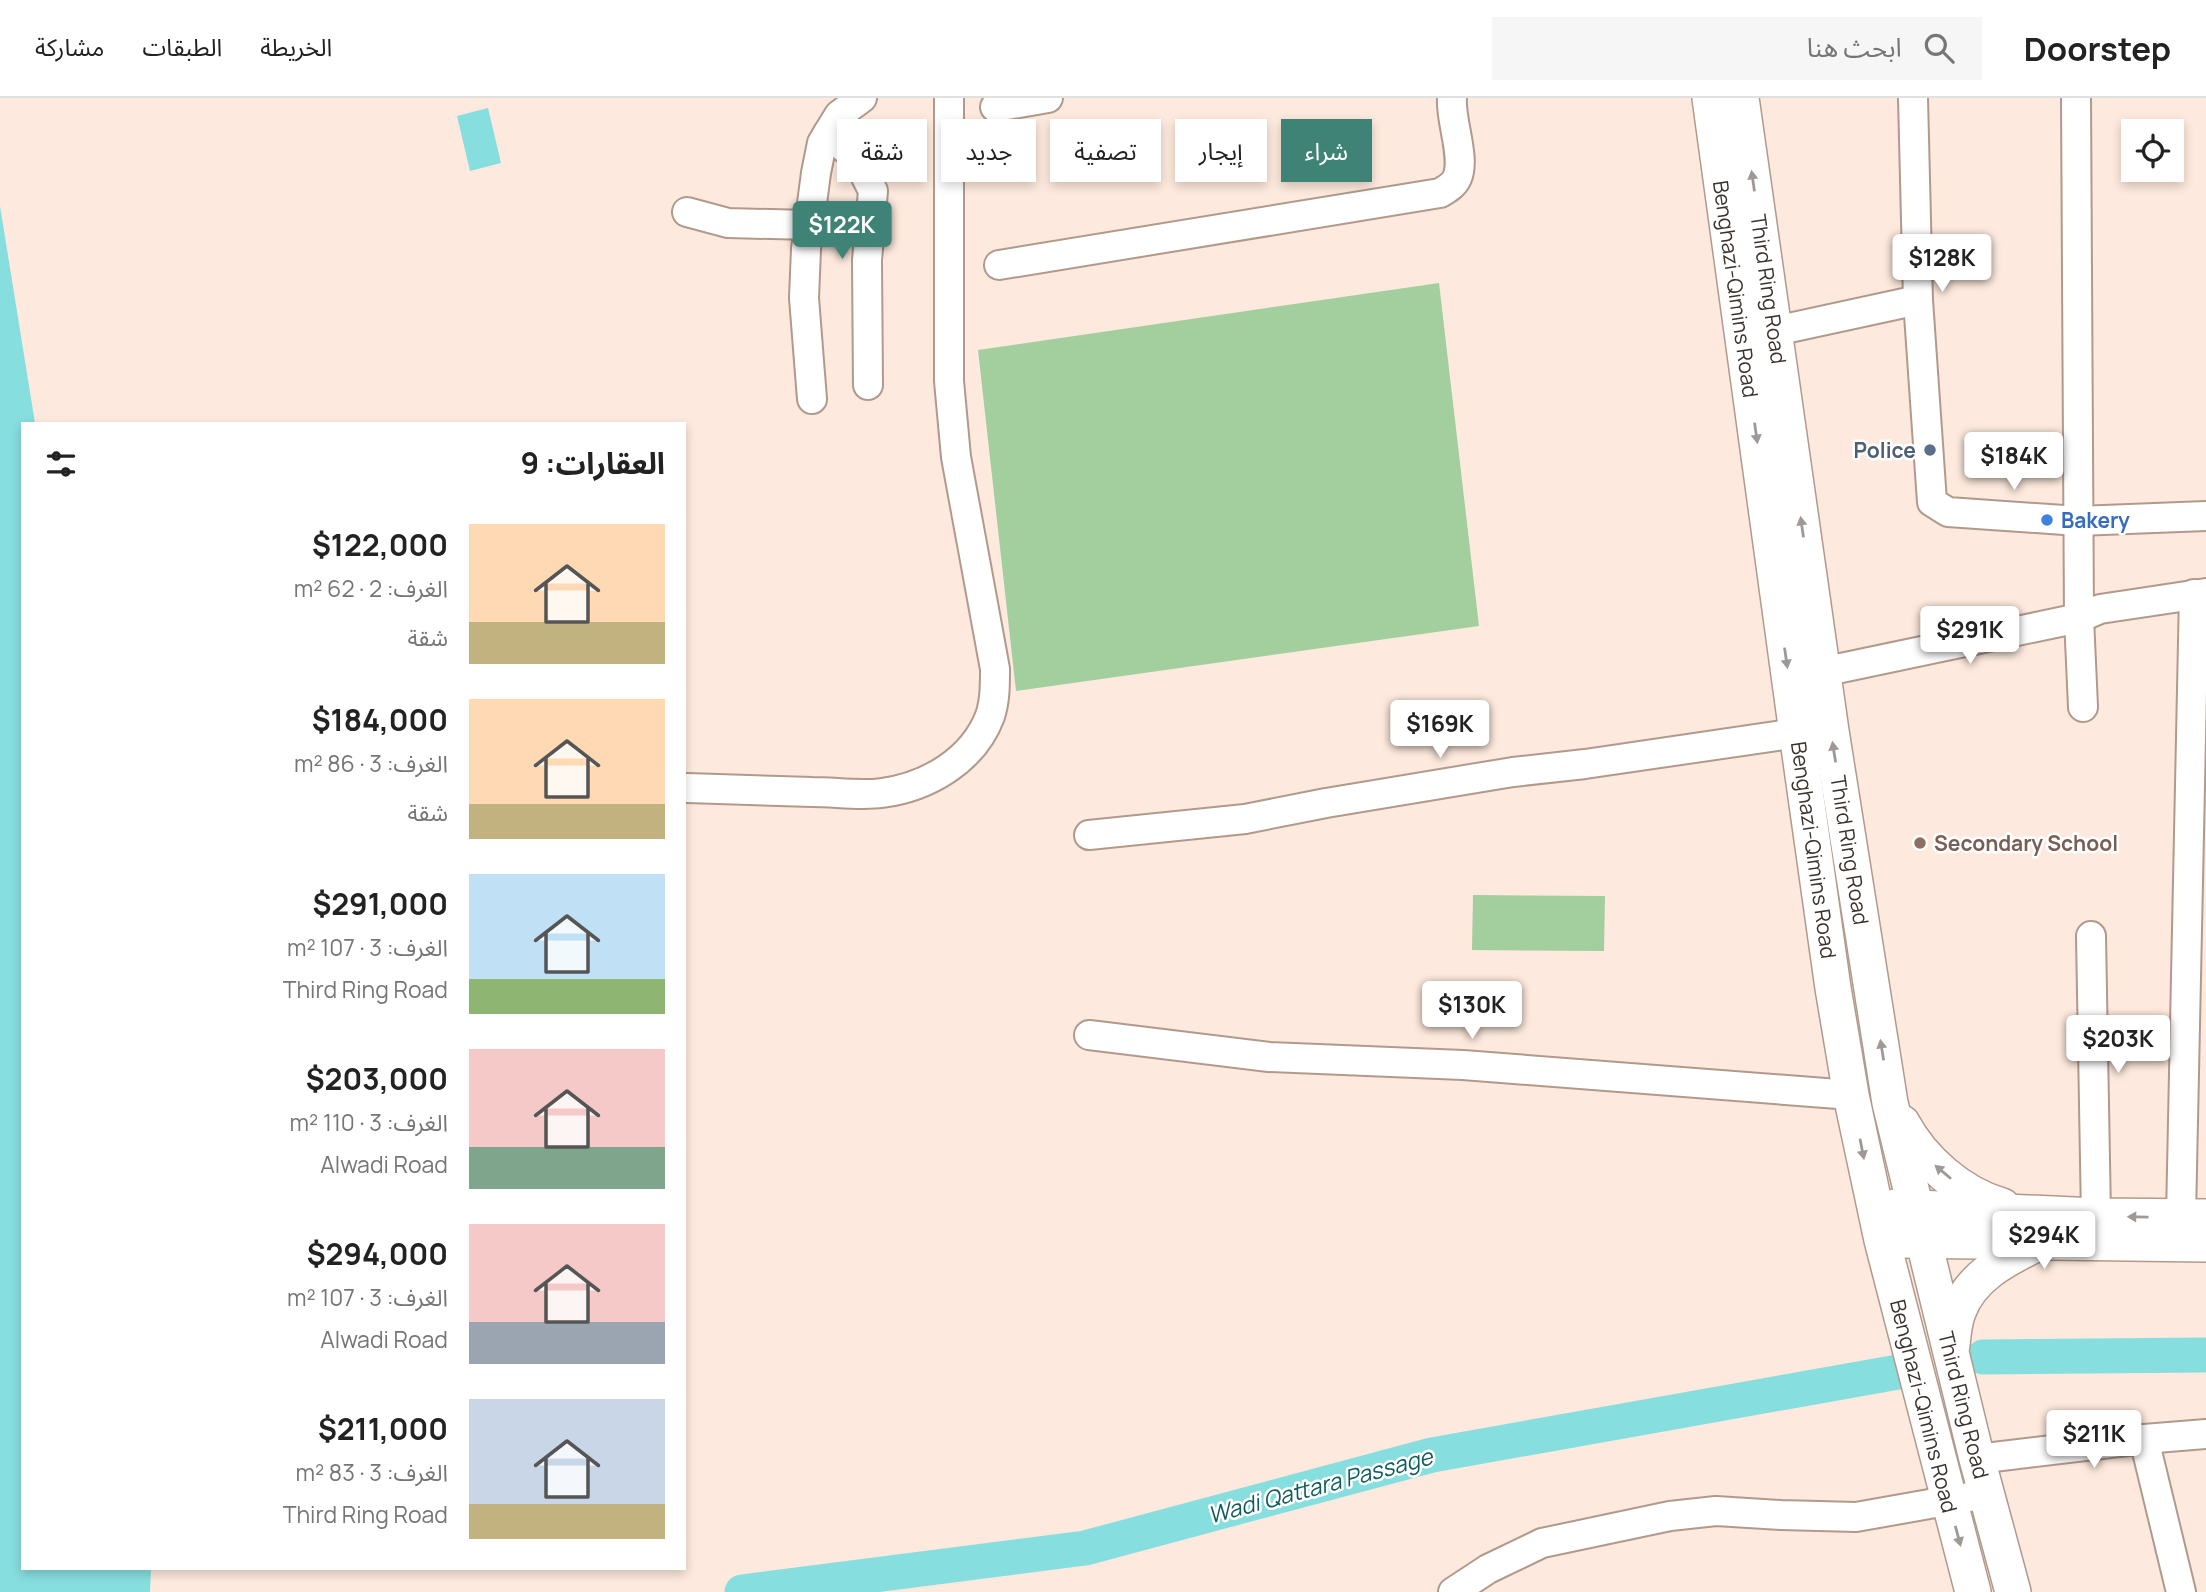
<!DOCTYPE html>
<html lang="ar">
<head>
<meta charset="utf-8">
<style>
  :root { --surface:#fff; --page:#f6f6f6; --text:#222; --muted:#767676; --line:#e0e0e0; --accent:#3f8377 }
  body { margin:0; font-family:Manrope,"Noto Sans Arabic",sans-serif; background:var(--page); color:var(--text); direction:rtl; height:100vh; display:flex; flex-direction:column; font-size:26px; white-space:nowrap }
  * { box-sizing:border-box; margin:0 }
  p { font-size:23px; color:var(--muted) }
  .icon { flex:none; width:38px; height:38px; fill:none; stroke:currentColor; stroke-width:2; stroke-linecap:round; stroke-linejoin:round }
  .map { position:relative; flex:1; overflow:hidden; direction:ltr }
  .details { position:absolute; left:21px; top:324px; width:665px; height:1148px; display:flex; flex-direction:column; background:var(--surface); border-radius:0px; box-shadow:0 4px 10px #0003; direction:rtl }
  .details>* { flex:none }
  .guide { position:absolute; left:707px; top:21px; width:665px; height:63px; direction:rtl; display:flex; gap:14px }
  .tools { position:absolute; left:2121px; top:21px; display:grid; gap:14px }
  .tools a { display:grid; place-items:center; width:63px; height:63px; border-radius:0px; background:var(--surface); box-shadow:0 4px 10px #0003; font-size:35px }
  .price { position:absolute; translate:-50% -60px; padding:0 16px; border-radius:7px; background:#fff; color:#222; font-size:23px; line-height:46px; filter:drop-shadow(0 2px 4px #0008) }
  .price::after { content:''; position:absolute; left:50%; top:42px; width:21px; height:16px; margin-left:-10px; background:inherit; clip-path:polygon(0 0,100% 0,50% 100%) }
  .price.selected { background:var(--accent); color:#fff }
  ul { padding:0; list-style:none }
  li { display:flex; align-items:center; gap:21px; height:175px; padding:0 21px }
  li span { display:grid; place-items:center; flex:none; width:196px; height:140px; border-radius:0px; color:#555 }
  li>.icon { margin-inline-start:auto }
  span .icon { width:84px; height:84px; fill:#fffc; stroke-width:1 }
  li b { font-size:30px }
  h2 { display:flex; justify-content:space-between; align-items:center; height:84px; padding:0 21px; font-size:30px }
  .pill { padding:0 24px; border-radius:0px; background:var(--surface); box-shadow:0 4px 10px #0003; font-size:24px; line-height:63px }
  .pill.selected { background:var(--accent); color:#fff }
  header { display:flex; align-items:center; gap:42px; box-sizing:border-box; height:98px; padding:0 35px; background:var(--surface); border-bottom:2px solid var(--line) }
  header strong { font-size:33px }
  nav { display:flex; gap:38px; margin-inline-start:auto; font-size:24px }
  .search { width:490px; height:63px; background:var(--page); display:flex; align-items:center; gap:18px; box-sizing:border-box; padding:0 24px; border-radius:0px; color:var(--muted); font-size:26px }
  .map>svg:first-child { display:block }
  .green { fill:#a2cf9d }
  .water { fill:#87dedf }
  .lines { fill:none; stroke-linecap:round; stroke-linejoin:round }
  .river { stroke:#87dedf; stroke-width:35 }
  .minor-casing { stroke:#b19a8c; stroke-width:32 }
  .major-casing { stroke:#b19a8c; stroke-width:38 }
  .minor { stroke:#fff; stroke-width:28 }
  .major { stroke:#fff; stroke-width:35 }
  .oneway { fill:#9e9996 }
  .service-dot { fill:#5c6f8a; stroke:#fff; stroke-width:2.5 }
  .shop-dot { fill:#3f7fe0; stroke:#fff; stroke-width:2.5 }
  .education-dot { fill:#8d6e63; stroke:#fff; stroke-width:2.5 }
  .labels { text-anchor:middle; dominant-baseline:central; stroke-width:5; stroke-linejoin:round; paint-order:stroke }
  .street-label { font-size:21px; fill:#3c332d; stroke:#fff }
  .service-label { font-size:21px; font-weight:bold; fill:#4e5e75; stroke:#fff; text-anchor:end }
  .shop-label { font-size:21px; font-weight:bold; fill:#366cbe; stroke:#fff; text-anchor:start }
  .education-label { font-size:21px; font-weight:bold; fill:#785e54; stroke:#fff; text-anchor:start }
  .water-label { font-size:23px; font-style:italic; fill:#105c5d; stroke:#fff }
</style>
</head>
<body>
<header>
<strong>Doorstep</strong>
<div class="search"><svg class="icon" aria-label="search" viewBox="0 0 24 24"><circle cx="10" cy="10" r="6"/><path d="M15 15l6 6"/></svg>ابحث هنا</div>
<nav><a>الخريطة</a><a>الطبقات</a><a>مشاركة</a></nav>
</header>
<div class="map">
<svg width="2206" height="1494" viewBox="0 0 2206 1494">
  <rect width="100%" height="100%" fill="#fde9dd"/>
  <!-- green -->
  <g class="green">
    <path d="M1439 185 1479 528 1016 593 978 252Z"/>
    <path d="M1473 797 1605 798 1604 853 1472 852Z"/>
  </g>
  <!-- water -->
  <g class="water">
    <path d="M488 10 501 65 470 73 457 18Z"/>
    <path d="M0 108 35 325 23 326V1470H151L150 1494H0Z"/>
  </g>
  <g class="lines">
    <!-- river -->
    <g class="river">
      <path d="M1983 1259 2206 1257"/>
      <path d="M742 1494 1085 1450 1432 1357 1898 1274"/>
    </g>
    <!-- minor casing -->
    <g class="minor-casing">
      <g id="minor">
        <path d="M1913 0 1918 202 1932 404 1948 414 2078 423 2206 418"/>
        <path d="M2076 0 2079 520 2083 609"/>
        <path d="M995 9 1048 0"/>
        <path d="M828 35 857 61 873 93 867 162 868 287"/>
        <path d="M687 114 728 125 809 127 870 125"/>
        <path d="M999 167 1440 95C1447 91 1454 87 1457 80 1466 60 1450 22 1452 0"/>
        <path d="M1775 233 1918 202"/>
        <path d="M812 301 804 200 806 151 816 75 822 45 828 35 839 17 862 0"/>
        <path d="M1822 574 2079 520 2100 511 2206 495"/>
        <path d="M684 690C727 691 770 693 812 694 835 694 860 698 882 695 927 689 973 663 990 618 995 603 995 587 995 571L956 359 949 283V0"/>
        <path d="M1089 737 1245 721 1326 705 1513 674 1585 666 1797 635"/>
        <path d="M2091 838 2096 1118"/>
        <path d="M1089 937 1269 959 1463 967 1851 997"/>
        <path d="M2181 1119 2194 496"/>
        <path d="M2144 1341 2181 1494"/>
        <path d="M1977 1361 2144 1341 2206 1336"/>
        <path d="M1453 1494 1488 1471 1542 1445 1670 1418 1716 1413 1781 1417 1856 1419 1986 1396"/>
      </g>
    </g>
    <!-- major casing -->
    <g class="major-casing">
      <g id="major">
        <path d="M1710 0 1797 635 1833 890 1851 997 1882 1142 1973 1494"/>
        <path d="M1741 0 1831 633 1890 1005 1977 1361 2013 1494"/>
        <path d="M1902 1025C1922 1062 1960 1096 2002 1108"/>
        <path d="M1895 1109 2096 1118 2206 1119"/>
        <path d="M1900 1142 2206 1146"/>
        <path d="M1952 1247C1953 1236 1954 1224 1958 1214 1970 1179 2005 1161 2036 1146"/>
      </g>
    </g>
    <!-- minor -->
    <use href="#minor" class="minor"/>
    <!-- major -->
    <use href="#major" class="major"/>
  </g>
  <!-- one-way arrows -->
  <defs><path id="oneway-solid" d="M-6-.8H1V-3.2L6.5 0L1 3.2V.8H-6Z" transform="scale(1.75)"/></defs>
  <g class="oneway">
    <use href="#oneway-solid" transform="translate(1753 83) rotate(-98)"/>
    <use href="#oneway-solid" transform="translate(1756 335) rotate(82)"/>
    <use href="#oneway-solid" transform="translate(1802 429) rotate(-98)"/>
    <use href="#oneway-solid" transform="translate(1786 560) rotate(82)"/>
    <use href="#oneway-solid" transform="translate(1834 654) rotate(-99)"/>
    <use href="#oneway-solid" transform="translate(1882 952) rotate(-99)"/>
    <use href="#oneway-solid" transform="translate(1862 1051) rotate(79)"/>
    <use href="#oneway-solid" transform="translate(1943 1074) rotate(-140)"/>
    <use href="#oneway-solid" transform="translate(2138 1119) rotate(-179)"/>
    <use href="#oneway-solid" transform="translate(1958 1438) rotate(75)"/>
  </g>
  <!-- markers -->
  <circle class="service-dot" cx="1930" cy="352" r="7"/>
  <circle class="shop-dot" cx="2047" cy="422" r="7"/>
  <circle class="education-dot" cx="1920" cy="745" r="7"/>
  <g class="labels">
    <!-- street labels -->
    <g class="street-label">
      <text transform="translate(1736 191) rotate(82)">Benghazi-Qimins Road</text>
      <text transform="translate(1769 191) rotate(82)">Third Ring Road</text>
      <text transform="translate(1814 752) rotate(82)">Benghazi-Qimins Road</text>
      <text transform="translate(1850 752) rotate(81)">Third Ring Road</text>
      <text transform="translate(1964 1307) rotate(76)">Third Ring Road</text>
      <text transform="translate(1924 1308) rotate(76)">Benghazi-Qimins Road</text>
    </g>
    <!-- service labels -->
    <g class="service-label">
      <text x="1916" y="352">Police</text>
    </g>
    <!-- shop labels -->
    <g class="shop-label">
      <text x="2061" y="422">Bakery</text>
    </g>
    <!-- education labels -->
    <g class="education-label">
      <text x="1934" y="745">Secondary School</text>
    </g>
    <!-- water labels -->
    <g class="water-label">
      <text transform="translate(1320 1387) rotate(-15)">Wadi Qattara Passage</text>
    </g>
  </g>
</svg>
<div class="tools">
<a><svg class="icon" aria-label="locate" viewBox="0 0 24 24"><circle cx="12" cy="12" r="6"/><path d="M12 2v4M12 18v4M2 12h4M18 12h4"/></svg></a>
</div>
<b class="price selected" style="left:842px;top:163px">$122K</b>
<b class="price" style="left:1942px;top:196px">$128K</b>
<b class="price" style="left:2014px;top:394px">$184K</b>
<b class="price" style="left:1970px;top:568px">$291K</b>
<b class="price" style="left:1440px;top:662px">$169K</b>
<b class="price" style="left:1472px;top:943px">$130K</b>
<b class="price" style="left:2118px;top:977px">$203K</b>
<b class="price" style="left:2044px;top:1173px">$294K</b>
<b class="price" style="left:2094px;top:1372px">$211K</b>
<div class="guide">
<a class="pill selected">شراء</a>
<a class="pill">إيجار</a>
<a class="pill">تصفية</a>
<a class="pill">جديد</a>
<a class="pill">شقة</a>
</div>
<section class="details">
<h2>العقارات: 9<svg class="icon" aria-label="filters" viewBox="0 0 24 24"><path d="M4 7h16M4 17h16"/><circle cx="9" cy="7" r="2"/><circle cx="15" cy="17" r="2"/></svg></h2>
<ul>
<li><span style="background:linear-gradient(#ffd9b3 70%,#c2b280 0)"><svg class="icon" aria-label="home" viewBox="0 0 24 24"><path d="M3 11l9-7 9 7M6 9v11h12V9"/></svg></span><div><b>$122,000</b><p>الغرف: 2 · 62 m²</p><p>شقة</p></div></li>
<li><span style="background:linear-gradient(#ffd9b3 75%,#c2b280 0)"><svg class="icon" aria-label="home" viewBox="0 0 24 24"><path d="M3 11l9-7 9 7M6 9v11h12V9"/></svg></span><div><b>$184,000</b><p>الغرف: 3 · 86 m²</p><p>شقة</p></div></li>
<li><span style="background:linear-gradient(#bfe0f5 75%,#8fb573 0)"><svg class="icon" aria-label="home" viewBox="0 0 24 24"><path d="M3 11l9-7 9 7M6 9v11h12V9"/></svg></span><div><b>$291,000</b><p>الغرف: 3 · 107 m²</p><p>Third Ring Road</p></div></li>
<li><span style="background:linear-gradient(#f6c9c9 70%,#7fa58c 0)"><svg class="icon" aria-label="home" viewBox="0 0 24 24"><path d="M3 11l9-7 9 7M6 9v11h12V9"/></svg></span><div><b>$203,000</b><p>الغرف: 3 · 110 m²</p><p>Alwadi Road</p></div></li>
<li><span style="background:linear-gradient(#f6c9c9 70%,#9aa5b1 0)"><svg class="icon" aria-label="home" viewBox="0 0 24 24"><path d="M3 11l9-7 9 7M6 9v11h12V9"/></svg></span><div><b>$294,000</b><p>الغرف: 3 · 107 m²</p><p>Alwadi Road</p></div></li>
<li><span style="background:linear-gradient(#c9d6e8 75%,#c2b280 0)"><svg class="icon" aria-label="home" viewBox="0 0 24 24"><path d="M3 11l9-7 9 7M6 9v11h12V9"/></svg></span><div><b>$211,000</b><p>الغرف: 3 · 83 m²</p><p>Third Ring Road</p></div></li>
</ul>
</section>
</div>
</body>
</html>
